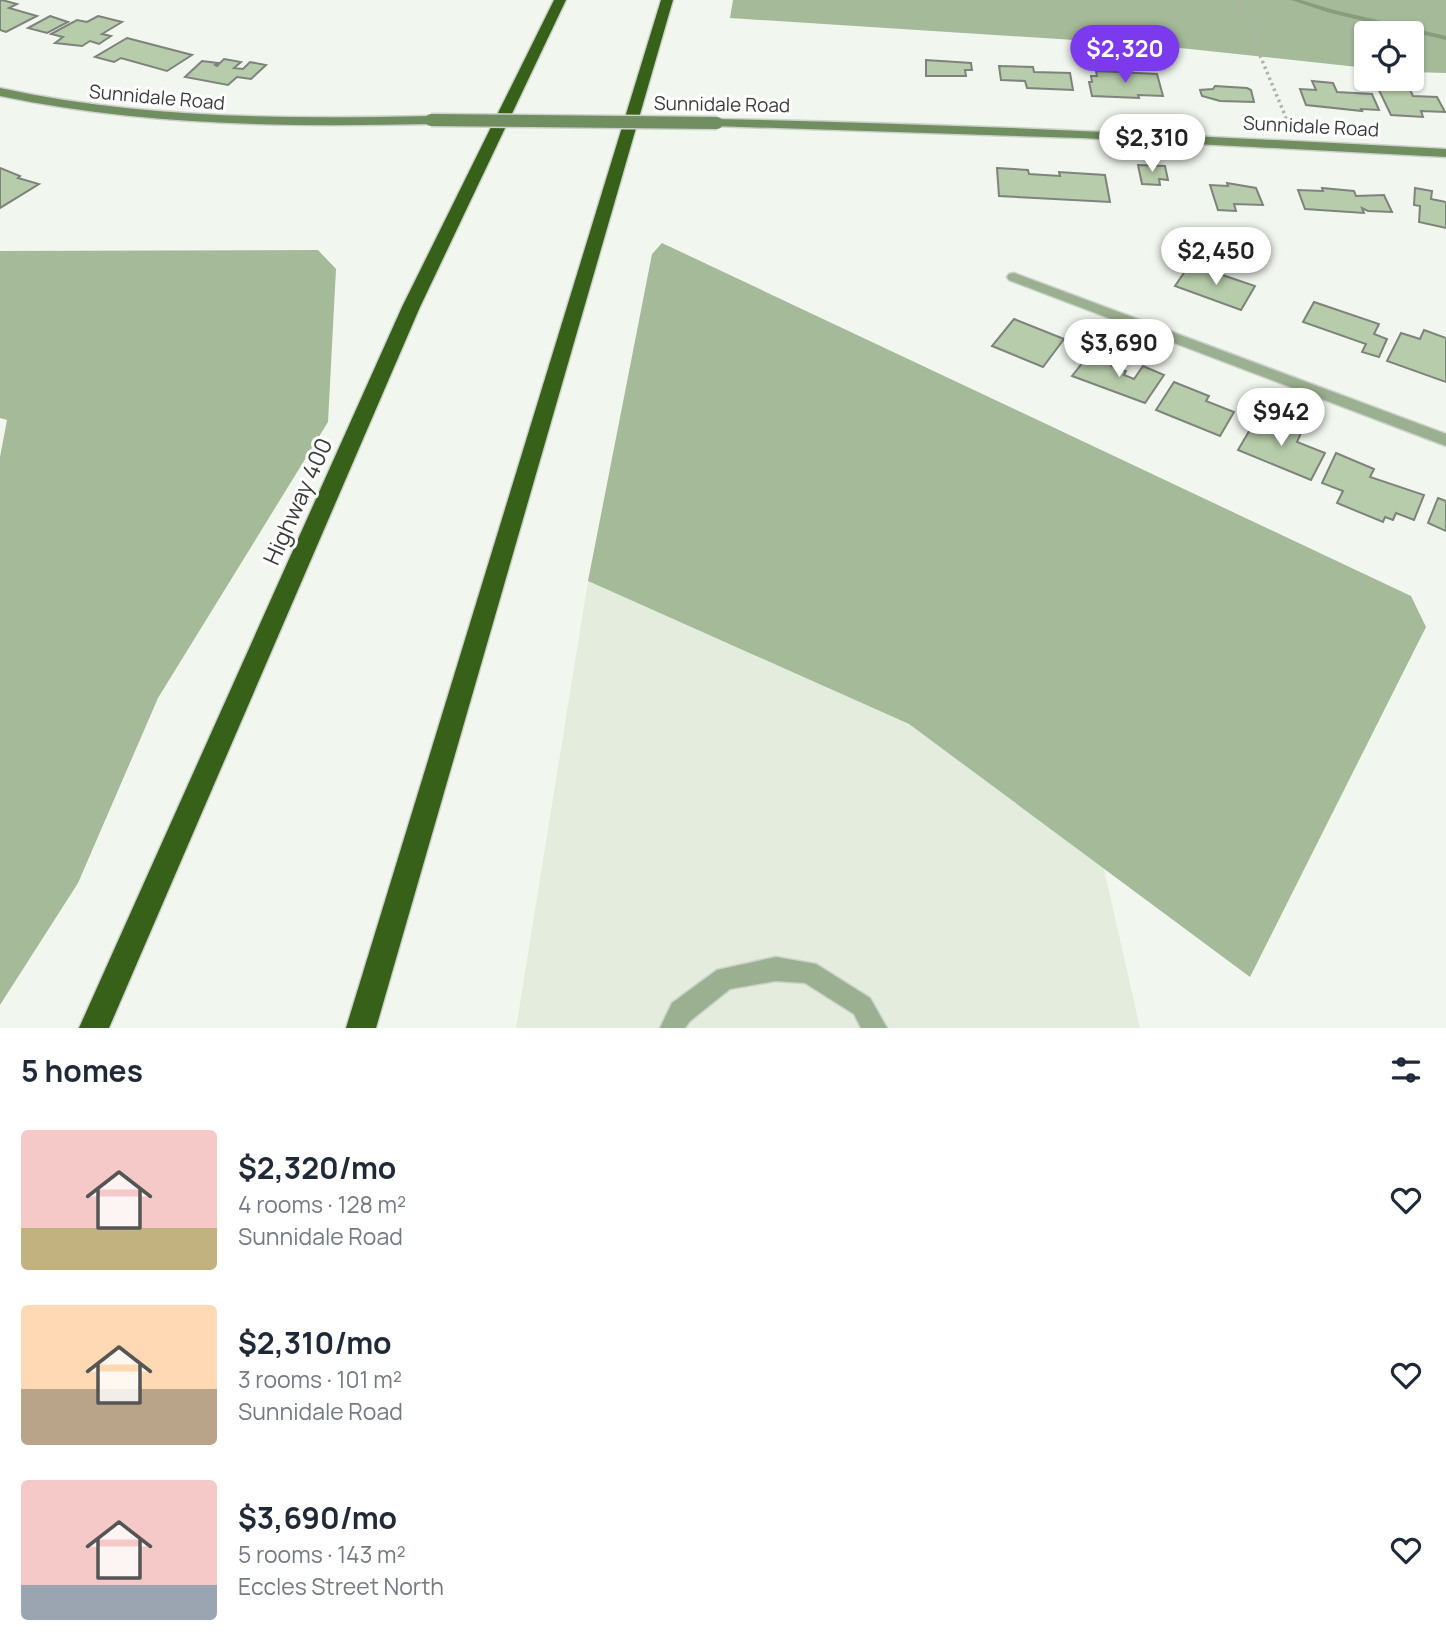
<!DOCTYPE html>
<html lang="en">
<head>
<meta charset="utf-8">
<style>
  :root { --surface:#fff; --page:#f2f2f3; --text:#1f2937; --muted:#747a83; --accent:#7c3aed }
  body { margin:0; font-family:Manrope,sans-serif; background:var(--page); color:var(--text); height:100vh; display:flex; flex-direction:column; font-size:26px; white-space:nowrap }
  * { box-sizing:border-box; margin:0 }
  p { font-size:23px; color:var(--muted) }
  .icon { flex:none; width:38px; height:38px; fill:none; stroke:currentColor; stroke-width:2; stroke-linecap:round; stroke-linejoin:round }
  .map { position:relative; height:1028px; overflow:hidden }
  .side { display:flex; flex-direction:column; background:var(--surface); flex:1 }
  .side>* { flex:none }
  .fabs { position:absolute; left:1354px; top:21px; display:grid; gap:14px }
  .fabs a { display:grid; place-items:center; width:70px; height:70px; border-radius:7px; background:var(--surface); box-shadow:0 2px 5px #0004; font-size:35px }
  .price { position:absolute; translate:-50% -60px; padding:0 16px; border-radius:24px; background:#fff; color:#222; font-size:23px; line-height:46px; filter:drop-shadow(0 2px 4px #0008) }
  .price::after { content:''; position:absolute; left:50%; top:42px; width:21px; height:16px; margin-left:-10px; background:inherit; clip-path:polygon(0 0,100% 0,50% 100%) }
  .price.selected { background:var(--accent); color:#fff }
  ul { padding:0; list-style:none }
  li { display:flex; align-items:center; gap:21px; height:175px; padding:0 21px }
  li span { display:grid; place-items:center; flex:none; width:196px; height:140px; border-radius:7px; color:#555 }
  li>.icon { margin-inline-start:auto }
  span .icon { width:84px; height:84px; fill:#fffc; stroke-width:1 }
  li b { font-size:30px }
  h2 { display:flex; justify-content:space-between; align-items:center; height:84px; padding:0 21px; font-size:30px }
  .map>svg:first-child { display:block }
  .built { fill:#e3ecdd }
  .forest { fill:#a5ba99 }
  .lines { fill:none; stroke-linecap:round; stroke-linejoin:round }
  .stream { fill:#899d7e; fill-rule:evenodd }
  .building { fill:#b7ccab; stroke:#7e837b; stroke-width:2 }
  .lane-casing { stroke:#ccd2ca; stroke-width:3 }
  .street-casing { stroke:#ccd2ca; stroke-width:3 }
  .secondary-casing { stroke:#ccd2ca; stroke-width:3 }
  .highway-casing { stroke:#ccd2ca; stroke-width:3 }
  .path { stroke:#aeb2ab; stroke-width:3.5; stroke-dasharray:2.5 3.5; stroke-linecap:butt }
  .lane { fill:#9bb090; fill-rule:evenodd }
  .street { fill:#9bb090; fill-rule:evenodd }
  .secondary { fill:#708e60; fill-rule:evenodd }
  .highway { fill:#376019; fill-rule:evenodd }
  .secondary-bridge-casing { stroke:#ccd2ca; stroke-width:15; stroke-linecap:butt }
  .secondary-bridge { stroke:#708e60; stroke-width:12 }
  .labels { text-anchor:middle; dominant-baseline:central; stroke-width:6; stroke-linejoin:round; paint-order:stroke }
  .far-street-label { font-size:19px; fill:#3a3c39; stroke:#fff }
  .street-label { font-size:23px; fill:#3a3c39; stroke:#fff }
</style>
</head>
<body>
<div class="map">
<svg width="1446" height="1028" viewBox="0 0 1446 1028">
  <rect width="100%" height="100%" fill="#f1f7ee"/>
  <!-- built -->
  <path class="built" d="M588 581 909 724 1104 869 1140 1028H516Z"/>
  <!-- forest -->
  <g class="forest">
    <path d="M733 0H1446V73L1412 72V33H1367V68L1152 45 730 18Z"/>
    <path d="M662 243 1411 596 1426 627 1250 977 909 724 588 581 652 254Z"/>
    <path d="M318 250 336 269 328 422 158 698 78 883 0 1005V457L7 420 0 418V251Z"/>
  </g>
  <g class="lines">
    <!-- stream -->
    <path class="stream" d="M1291 0H1301L1334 10 1446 36V40L1330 13Z"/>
  </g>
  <!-- building -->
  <g class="building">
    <path d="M2 0 17 4 9 8 37 16 6 32 0 30V1Z"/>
    <path d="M50 16 68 22 47 33 28 28Z"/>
    <path d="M98 16 122 22 102 34 111 36 99 44 90 41 82 46 55 43 63 37 51 34 77 20 87 22Z"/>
    <path d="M127 38 192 55 167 71 121 58 114 62 95 57Z"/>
    <path d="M224 59 241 62 234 68 243 69 250 62 266 65 251 79 237 77 228 85 185 77 202 61 218 63 215 65 217 66Z"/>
    <path d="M926 60 971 63 972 70H965L966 76H926Z"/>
    <path d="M999 66 1033 67 1034 72 1070 73 1073 90 1027 88 1025 81 1001 80Z"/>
    <path d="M1096 71 1157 74 1163 96 1138 95 1139 98 1092 96 1089 82H1092L1091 76H1097Z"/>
    <path d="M1312 81 1333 83 1337 92 1372 94 1379 110 1361 109 1362 111 1306 105 1300 89 1316 90Z"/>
    <path d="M1215 86 1247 88 1251 90 1254 102 1220 101 1202 96 1200 90 1213 89Z"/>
    <path d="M1377 86 1409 88 1413 96 1437 97 1445 112 1421 111 1423 117 1391 115Z"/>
    <path d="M1138 165 1165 166 1168 180 1159 179 1160 185 1142 184Z"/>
    <path d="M0 168 20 176 18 178 39 184 0 208Z"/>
    <path d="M997 168 1028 170 1029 174 1060 176 1059 172 1105 175 1110 202 999 196Z"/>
    <path d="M1227 183 1256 188 1263 205 1234 204 1236 211 1218 210 1210 185 1228 186Z"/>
    <path d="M1322 188 1354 191 1356 196 1384 195 1392 212 1368 211 1362 208 1364 213 1305 209 1298 190 1323 191Z"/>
    <path d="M1415 188 1432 191 1431 199 1446 202V228L1419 222 1420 206 1414 205Z"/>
    <path d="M1190 264 1255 286 1241 310 1175 286Z"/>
    <path d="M1314 302 1379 324 1374 334 1387 339 1379 357 1362 352 1366 344 1303 322Z"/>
    <path d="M1014 319 1064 339 1043 367 992 346Z"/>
    <path d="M1424 330 1446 338V382L1387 361 1401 333 1420 339Z"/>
    <path d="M1088 356 1115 363 1112 366 1126 371 1124 375 1134 379 1143 366 1164 375 1145 403 1072 376Z"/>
    <path d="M1174 382 1209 396 1206 401 1234 412 1220 436 1156 410Z"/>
    <path d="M1258 416 1301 433 1297 442 1325 453 1311 480 1238 450Z"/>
    <path d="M1336 453 1374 469 1370 477 1424 495 1414 520 1396 513 1393 520 1385 517 1383 522 1337 503 1343 491 1322 483Z"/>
    <path d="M1438 498 1446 501V531L1428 523Z"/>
  </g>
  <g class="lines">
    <!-- lane casing -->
    <g class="lane-casing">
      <path id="lane" d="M776 957 816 964 870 998 887 1028H861L854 1014 805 983 776 981 730 989 690 1021 685 1028H660L672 1003 717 970Z"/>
    </g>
    <!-- street casing -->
    <g class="street-casing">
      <path id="street" d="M1014 273 1446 434V446L1009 280 1007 277 1009 274Z"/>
    </g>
    <!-- secondary casing -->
    <g class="secondary-casing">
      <g id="secondary">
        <path d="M0 88C143 119 285 119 431 116L437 120 431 124C285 127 143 126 0 96Z"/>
        <path d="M717 119C960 124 1203 136 1446 149V157L1081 138 713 126V120Z"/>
      </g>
    </g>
    <!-- highway casing -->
    <g class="highway-casing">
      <g id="highway">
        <path d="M554 0H566L420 307 109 1028H79L402 307Z"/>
        <path d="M661 0H673L376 1028H346Z"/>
      </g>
    </g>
    <!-- path -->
    <path class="path" d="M1237 0 1289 125"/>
    <!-- lane -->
    <use href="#lane" class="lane"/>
    <!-- street -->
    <use href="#street" class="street"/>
    <!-- secondary -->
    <use href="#secondary" class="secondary"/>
    <!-- highway -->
    <use href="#highway" class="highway"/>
    <!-- secondary-bridge casing -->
    <g class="secondary-bridge-casing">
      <path id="secondary-bridge" d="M431 120 717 123"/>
    </g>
    <!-- secondary-bridge -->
    <use href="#secondary-bridge" class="secondary-bridge"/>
  </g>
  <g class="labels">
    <!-- far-street labels -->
    <g class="far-street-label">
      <text transform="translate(157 97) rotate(5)">Sunnidale Road</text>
      <text transform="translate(722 104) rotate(1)">Sunnidale Road</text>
      <text transform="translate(1311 126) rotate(3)">Sunnidale Road</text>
    </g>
    <!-- street labels -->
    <g class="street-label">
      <text transform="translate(297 501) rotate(-66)">Highway 400</text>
    </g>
  </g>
</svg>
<div class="fabs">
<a><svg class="icon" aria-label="locate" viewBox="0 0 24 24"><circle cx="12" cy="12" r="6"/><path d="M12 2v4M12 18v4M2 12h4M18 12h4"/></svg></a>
</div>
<b class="price selected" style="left:1125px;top:85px">$2,320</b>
<b class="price" style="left:1152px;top:174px">$2,310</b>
<b class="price" style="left:1216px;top:287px">$2,450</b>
<b class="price" style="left:1119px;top:379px">$3,690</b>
<b class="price" style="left:1281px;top:448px">$942</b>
</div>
<section class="side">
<h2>5 homes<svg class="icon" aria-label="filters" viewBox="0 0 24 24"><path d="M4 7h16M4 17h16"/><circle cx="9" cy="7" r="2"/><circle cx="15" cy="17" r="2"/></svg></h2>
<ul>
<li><span style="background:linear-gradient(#f6c9c9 70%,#c2b280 0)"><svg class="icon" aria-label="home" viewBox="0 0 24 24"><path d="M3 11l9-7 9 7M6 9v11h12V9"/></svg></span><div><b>$2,320/mo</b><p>4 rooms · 128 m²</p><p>Sunnidale Road</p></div><svg class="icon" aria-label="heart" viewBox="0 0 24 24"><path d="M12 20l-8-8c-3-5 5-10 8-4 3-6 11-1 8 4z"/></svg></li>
<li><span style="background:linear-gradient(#ffd9b3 60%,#b9a48a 0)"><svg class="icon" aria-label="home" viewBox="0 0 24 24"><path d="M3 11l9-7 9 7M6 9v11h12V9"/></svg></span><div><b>$2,310/mo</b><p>3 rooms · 101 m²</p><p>Sunnidale Road</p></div><svg class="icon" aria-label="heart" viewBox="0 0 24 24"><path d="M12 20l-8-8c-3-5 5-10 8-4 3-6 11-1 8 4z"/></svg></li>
<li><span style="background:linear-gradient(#f6c9c9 75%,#9aa5b1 0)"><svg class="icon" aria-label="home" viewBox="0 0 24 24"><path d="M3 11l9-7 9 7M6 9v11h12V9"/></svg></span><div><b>$3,690/mo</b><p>5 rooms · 143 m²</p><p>Eccles Street North</p></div><svg class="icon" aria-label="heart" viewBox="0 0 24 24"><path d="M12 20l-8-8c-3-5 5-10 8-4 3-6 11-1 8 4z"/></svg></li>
</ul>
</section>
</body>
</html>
